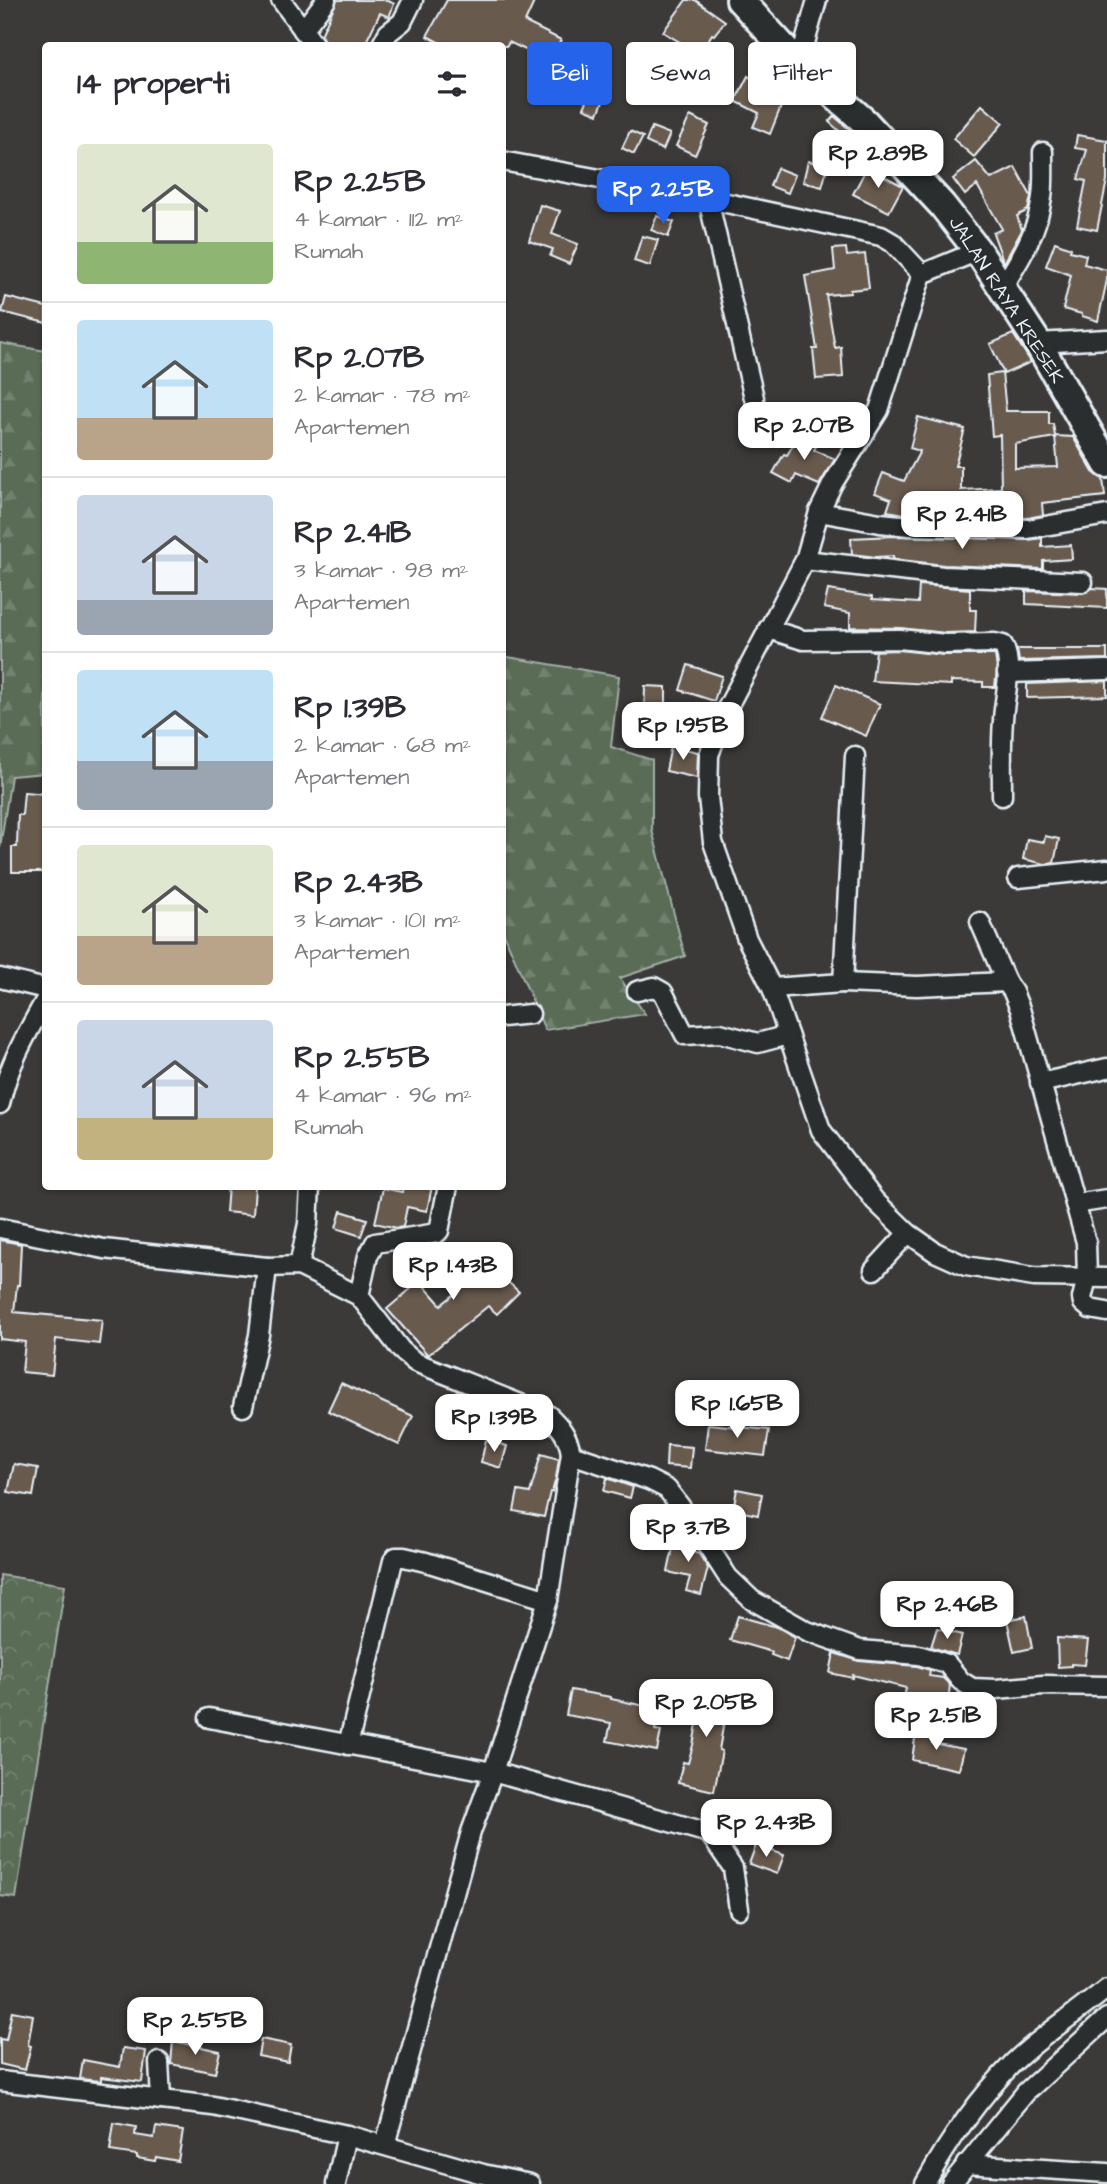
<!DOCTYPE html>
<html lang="id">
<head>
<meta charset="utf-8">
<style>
  :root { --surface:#fff; --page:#f7f7f7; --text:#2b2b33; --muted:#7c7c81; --line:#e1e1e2; --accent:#2563eb }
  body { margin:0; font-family:"Architects Daughter",sans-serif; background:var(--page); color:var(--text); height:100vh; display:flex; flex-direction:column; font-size:26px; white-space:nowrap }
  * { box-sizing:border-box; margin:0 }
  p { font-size:23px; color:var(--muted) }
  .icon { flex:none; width:38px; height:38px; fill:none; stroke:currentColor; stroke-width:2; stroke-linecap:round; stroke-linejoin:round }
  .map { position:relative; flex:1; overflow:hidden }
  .side { position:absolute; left:42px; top:42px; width:464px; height:1148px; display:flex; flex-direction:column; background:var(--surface); border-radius:7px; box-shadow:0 2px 5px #0004 }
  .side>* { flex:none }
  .guide { position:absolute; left:527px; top:42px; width:474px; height:63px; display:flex; gap:14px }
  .price { position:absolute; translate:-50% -60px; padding:0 16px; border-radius:14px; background:#fff; color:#222; font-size:23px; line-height:46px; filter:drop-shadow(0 2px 4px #0008) }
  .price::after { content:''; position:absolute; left:50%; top:42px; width:21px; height:16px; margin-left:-10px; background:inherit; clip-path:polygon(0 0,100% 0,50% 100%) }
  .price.active { background:var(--accent); color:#fff }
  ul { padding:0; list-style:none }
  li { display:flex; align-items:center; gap:21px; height:175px; padding:0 35px }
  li+li { border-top:2px solid var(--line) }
  li span { display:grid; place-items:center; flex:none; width:196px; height:140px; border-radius:7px; color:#555 }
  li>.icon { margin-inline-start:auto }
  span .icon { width:84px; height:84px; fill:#fffc; stroke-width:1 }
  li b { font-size:30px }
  h2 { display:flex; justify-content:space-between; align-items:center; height:84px; padding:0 35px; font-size:30px }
  .chip { padding:0 24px; border-radius:7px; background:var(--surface); box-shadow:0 2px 5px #0004; font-size:24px; line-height:63px }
  .chip.active { background:var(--accent); color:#fff }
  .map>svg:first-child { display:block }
  .forest { fill:url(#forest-firs); stroke:#a1aea7; stroke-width:2 }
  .park { fill:url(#park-crowns); stroke:#a1aea7; stroke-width:2 }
  .building { fill:#675a4e; stroke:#e8f1f8; stroke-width:2; fill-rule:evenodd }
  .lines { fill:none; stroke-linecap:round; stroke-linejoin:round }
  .minor-casing { stroke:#e8f1f8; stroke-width:23 }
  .secondary-casing { stroke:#e8f1f8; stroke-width:32 }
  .minor { stroke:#2a2d2e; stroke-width:18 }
  .secondary { stroke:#2a2d2e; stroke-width:26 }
  .labels { text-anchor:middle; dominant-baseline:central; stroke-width:5; stroke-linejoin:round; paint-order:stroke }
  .street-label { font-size:19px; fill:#e8f1f8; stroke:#2a2d2e }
</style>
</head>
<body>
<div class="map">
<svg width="1107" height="2184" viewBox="0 0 1107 2184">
  <defs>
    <pattern id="forest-firs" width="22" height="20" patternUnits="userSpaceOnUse" patternTransform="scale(1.75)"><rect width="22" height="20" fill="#5a6c56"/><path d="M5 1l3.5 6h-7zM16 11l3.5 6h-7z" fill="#72816f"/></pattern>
    <pattern id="park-crowns" width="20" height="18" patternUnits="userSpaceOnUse" patternTransform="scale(1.75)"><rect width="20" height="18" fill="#5a6c56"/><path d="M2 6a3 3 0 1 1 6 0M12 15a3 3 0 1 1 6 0" fill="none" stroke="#72816f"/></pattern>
  </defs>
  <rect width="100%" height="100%" fill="#3c3a38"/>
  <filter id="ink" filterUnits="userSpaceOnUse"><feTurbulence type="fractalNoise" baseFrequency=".0143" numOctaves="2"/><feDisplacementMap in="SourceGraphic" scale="14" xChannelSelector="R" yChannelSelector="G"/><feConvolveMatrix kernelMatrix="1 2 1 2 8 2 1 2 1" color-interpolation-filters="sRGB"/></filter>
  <g filter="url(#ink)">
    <!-- forest -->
    <g class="forest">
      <path d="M0 343 46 351 45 773 11 776 0 848Z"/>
      <path d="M502 656 619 676 611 747 652 760V830L685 956 620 978 645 1014 545 1030 502 929Z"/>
    </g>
    <!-- park -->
    <path class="park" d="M0 1575 65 1585 16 1898 0 1896Z"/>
    <!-- building -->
    <g class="building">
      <path d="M337 0H387L394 4 389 17 380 13 364 46H326L321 35Z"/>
      <path d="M447 0H535L525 22 561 40 552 56 586 71 584 74 610 84 598 114 584 108 587 101 556 87 559 79 530 60 534 54 509 42 507 46H446L427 36Z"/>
      <path d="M686 0H695L725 21 714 35 712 34 700 54 663 32Z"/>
      <path d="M748 76 764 85 759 95 782 104 770 134 753 127 759 113 735 101Z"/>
      <path d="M982 105 1003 123 974 157 953 139Z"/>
      <path d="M690 116 709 125 695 155 676 146Z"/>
      <path d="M834 116 849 129 844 135 829 122Z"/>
      <path d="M652 127 670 134 663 150 646 142Z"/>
      <path d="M630 131 643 137 634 154 622 148Z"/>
      <path d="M1077 135 1107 140V180L1097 230 1077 226 1086 181 1078 179 1087 150 1075 148Z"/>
      <path d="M808 161 828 166 822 187 803 182Z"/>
      <path d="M976 161 991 179 1015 167 1031 196 1028 210 1017 216 1022 230 1004 263 993 233 1002 229 977 185 965 195 953 179Z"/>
      <path d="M867 167 903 186 889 212 853 194Z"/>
      <path d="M777 168 795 175 788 193 770 186Z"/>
      <path d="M540 205 560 211 552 234 578 244 569 264 550 256 553 249 529 241Z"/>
      <path d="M657 216 674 222 668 237 651 230Z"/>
      <path d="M642 236 658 240 650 266 634 261Z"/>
      <path d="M1055 242 1071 248 1070 251 1086 255 1084 264 1107 270V280L1098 321 1082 316V314L1063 309 1071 275 1046 266Z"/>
      <path d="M846 248 847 256 865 254 869 288 850 290V293L826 295 835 348 841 347 843 377 816 379 813 349H817L805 276 835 270 833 249Z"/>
      <path d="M6 297 46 307V323L2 312Z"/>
      <path d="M1013 334 1031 362 1004 374 990 344Z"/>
      <path d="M1002 373 1006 411H1049V424H1053L1055 436 1073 437 1093 472 1103 479 1105 496 1042 503 1043 515 1027 518 911 515 887 511 891 499 875 493 883 473 904 481 920 451 910 448 918 417 965 429 955 466H961V490L1001 488 1000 435 992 436 987 375ZM1055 437 1058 467 1015 468V444Z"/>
      <path d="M801 432 818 443 814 450 835 459 819 485 796 475 792 483 773 473 784 454 787 455Z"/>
      <path d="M894 536 1028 540 1042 538V547L1071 545 1072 559 1043 561V569L944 565 893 559V556L876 557 852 554 851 538Z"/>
      <path d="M919 585 970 589V610H976L975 632 946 633 900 628 850 627V613L824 608 828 590 872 597V600L918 603Z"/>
      <path d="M1092 588 1107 589V608L1026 604V591L1083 593Z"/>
      <path d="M1017 649H1107V659L1019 661Z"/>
      <path d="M899 650 944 655H995L997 669 995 687H983V682L951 681V685L872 681 876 651H871Z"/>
      <path d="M688 665 722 676 714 701 680 690Z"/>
      <path d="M1107 681V696L1027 698V684Z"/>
      <path d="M836 685 880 704 866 736 822 717Z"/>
      <path d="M645 686 666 687V702L661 727 644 724Z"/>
      <path d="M671 746 698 752 697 778 666 771Z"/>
      <path d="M24 792 46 794V872H12V847H17L18 815H22Z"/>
      <path d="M1045 836 1059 839 1054 863 1045 864 1023 859 1027 839 1044 842Z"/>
      <path d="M228 1186H255L253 1215 226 1212Z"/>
      <path d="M403 1186H432L427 1211 407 1207 403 1227 397 1228 375 1223 383 1188 402 1192Z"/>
      <path d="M341 1211 367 1219 361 1236 336 1228Z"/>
      <path d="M0 1240 21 1244 19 1285H17L14 1312 102 1320 99 1344 56 1339 52 1375 22 1372 25 1342 0 1339Z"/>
      <path d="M469 1246 519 1292 497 1314 488 1306 428 1355 387 1309 420 1281 441 1305 466 1285 448 1268Z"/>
      <path d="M341 1383 413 1416 399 1445 328 1411Z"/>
      <path d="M708 1424 769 1430 765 1456 705 1449Z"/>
      <path d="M486 1440 507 1446 501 1468 481 1462Z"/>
      <path d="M667 1445 692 1447 690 1468 666 1466Z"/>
      <path d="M541 1454 559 1459 556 1478 552 1492H550L544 1517 514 1511 518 1491 530 1493Z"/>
      <path d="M14 1464 38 1468 33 1496 8 1492Z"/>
      <path d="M607 1478 633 1487 630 1498 604 1491Z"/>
      <path d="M737 1489 762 1494 758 1515 733 1510Z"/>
      <path d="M676 1534 688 1537 694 1545 693 1552 699 1554 708 1568 701 1595 686 1591 690 1577 668 1572Z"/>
      <path d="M738 1616 777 1627 795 1637 787 1661 771 1655 772 1652 730 1640Z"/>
      <path d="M1026 1616 1032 1648 1014 1652 1007 1620Z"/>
      <path d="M937 1628 962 1635 957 1655 931 1647Z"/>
      <path d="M1057 1638 1088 1640 1085 1665 1071 1664V1666L1058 1667Z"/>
      <path d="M834 1653 859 1661 917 1666 930 1670 929 1676 943 1678 950 1685 948 1702 925 1699 924 1703 904 1699 906 1688 853 1675V1678L830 1673Z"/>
      <path d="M698 1685 729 1693 719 1750 722 1751 714 1791 678 1783 683 1762 688 1763 693 1745 698 1718 690 1716Z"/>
      <path d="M571 1690 611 1697V1699L660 1709 655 1730 661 1731 657 1751 607 1741 611 1723 566 1715Z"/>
      <path d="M916 1731 934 1733 932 1743 964 1749 959 1770 912 1760Z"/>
      <path d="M756 1845 784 1855 777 1874 749 1864Z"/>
      <path d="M12 2011 33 2015 28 2045 31 2046 25 2070 0 2064V2039L6 2040Z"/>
      <path d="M261 2039 291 2045 288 2062 258 2056Z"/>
      <path d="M173 2041 220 2051 215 2073 171 2064Z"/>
      <path d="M123 2048 146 2051 142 2082 101 2077V2081L80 2079 83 2060 120 2067Z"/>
      <path d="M114 2123 136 2127 135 2135 154 2138 156 2127 183 2131 178 2161 156 2157 155 2161 137 2158V2155L110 2151Z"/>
    </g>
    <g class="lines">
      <!-- minor casing -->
      <g class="minor-casing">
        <g id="minor">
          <path d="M281 0 315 46"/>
          <path d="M303 30 326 0"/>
          <path d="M381 46 388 33 402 22 413 0"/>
          <path d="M799 64 817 0"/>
          <path d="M502 161 708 199 881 236 893 243 922 274"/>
          <path d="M708 199 754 398"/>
          <path d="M978 251 922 274 879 410 833 483 819 512 805 560 724 714 709 755 708 797 713 842 747 939 772 988 821 1130 875 1201 908 1233 935 1252 966 1266 1034 1277 1107 1278"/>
          <path d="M1002 288C1020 260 1038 231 1042 197 1044 182 1043 167 1043 152"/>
          <path d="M1038 343 1107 339"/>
          <path d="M819 512 880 523 910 526 1028 529 1107 515"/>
          <path d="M805 560 943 576 1083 582"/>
          <path d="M768 629 803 640 900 639 945 644 994 643 1003 645C1014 665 1004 698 1003 720 1001 745 1002 771 1002 796"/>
          <path d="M1007 673 1107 670"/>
          <path d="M1018 878 1107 869"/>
          <path d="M980 922 1006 982"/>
          <path d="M0 978 46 989"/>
          <path d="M843 983 917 986 1006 982 1013 992 1020 1009 1086 1242 1087 1278 1082 1298 1083 1303 1090 1309 1107 1312"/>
          <path d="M772 988 843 983 855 756"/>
          <path d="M637 991 654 987 663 992 685 1035 720 1033 758 1043 788 1035"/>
          <path d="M502 1017 530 1014"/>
          <path d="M1040 1083 1107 1068"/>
          <path d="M0 1104C8 1065 27 1033 46 999"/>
          <path d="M1075 1204 1107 1199"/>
          <path d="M0 1228 104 1249 267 1267 299 1266 359 1296 401 1350 415 1362 548 1415C560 1426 569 1437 571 1454L548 1600 493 1772 471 1832 385 2145"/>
          <path d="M299 1266 308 1224 310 1186"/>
          <path d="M874 1270 908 1233"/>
          <path d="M359 1296 368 1256 375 1243 437 1233 439 1231 448 1186"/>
          <path d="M243 1407 259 1335 267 1267"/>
          <path d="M571 1454 649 1480 667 1489 693 1523 728 1577 752 1600 807 1631 860 1650 919 1655 938 1661 947 1664 961 1681 972 1688 996 1689 1043 1685 1107 1686"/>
          <path d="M209 1718 493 1772 709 1833 733 1868 739 1909"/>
          <path d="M348 1745 393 1561 396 1557H404L426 1562 548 1600"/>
          <path d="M159 2062 161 2100"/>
          <path d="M0 2081 213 2106 347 2135 336 2184"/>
          <path d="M347 2135 483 2174 530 2184"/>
          <path d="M966 2164 1107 2173"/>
          <path d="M925 2184C949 2140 979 2098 1014 2062 1042 2035 1077 2013 1107 1988"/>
          <path d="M951 2184 1026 2092 1107 2018"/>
        </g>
      </g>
      <!-- secondary casing -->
      <g class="secondary-casing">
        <path id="secondary" d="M740 0 799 64 865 122 942 205 978 251 1038 343 1107 464"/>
      </g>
      <!-- minor -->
      <use href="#minor" class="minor"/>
      <!-- secondary -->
      <use href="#secondary" class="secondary"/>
    </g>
  </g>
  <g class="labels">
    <!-- street labels -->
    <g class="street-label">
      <text transform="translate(1006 300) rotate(57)">JALAN RAYA KRESEK</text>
    </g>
  </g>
</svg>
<b class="price" style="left:878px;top:190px">Rp 2.89B</b>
<b class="price active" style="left:663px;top:226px">Rp 2.25B</b>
<b class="price" style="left:804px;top:462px">Rp 2.07B</b>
<b class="price" style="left:962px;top:551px">Rp 2.41B</b>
<b class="price" style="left:683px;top:762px">Rp 1.95B</b>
<b class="price" style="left:453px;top:1302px">Rp 1.43B</b>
<b class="price" style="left:737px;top:1440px">Rp 1.65B</b>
<b class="price" style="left:494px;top:1454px">Rp 1.39B</b>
<b class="price" style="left:688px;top:1564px">Rp 3.7B</b>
<b class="price" style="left:947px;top:1641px">Rp 2.46B</b>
<b class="price" style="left:706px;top:1739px">Rp 2.05B</b>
<b class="price" style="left:936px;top:1752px">Rp 2.51B</b>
<b class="price" style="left:766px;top:1859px">Rp 2.43B</b>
<b class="price" style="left:195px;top:2057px">Rp 2.55B</b>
<div class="guide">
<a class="chip active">Beli</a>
<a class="chip">Sewa</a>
<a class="chip">Filter</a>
</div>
<section class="side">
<h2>14 properti<svg class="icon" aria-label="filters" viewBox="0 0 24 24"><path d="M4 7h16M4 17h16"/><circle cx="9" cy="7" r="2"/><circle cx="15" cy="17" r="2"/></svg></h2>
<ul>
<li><span style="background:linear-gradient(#dfe7d0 70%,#8fb573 0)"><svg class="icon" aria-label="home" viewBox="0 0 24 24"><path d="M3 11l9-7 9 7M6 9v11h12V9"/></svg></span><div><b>Rp 2.25B</b><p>4 kamar · 112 m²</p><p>Rumah</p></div></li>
<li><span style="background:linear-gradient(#bfe0f5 70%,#b9a48a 0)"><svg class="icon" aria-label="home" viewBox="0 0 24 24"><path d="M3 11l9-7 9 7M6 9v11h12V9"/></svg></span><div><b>Rp 2.07B</b><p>2 kamar · 78 m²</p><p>Apartemen</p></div></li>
<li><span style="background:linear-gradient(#c9d6e8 75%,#9aa5b1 0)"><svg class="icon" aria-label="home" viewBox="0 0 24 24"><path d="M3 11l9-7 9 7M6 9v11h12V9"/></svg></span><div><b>Rp 2.41B</b><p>3 kamar · 98 m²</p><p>Apartemen</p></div></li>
<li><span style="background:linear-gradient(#bfe0f5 65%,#9aa5b1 0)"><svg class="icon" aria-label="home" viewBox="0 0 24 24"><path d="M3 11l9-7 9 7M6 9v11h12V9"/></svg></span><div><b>Rp 1.39B</b><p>2 kamar · 68 m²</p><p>Apartemen</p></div></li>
<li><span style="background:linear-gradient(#dfe7d0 65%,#b9a48a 0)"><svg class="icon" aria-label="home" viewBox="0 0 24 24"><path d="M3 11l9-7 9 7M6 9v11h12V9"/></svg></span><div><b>Rp 2.43B</b><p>3 kamar · 101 m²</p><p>Apartemen</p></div></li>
<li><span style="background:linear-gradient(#c9d6e8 70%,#c2b280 0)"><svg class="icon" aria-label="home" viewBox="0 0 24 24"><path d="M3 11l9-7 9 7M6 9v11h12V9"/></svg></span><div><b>Rp 2.55B</b><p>4 kamar · 96 m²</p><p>Rumah</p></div></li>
</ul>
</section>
</div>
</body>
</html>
